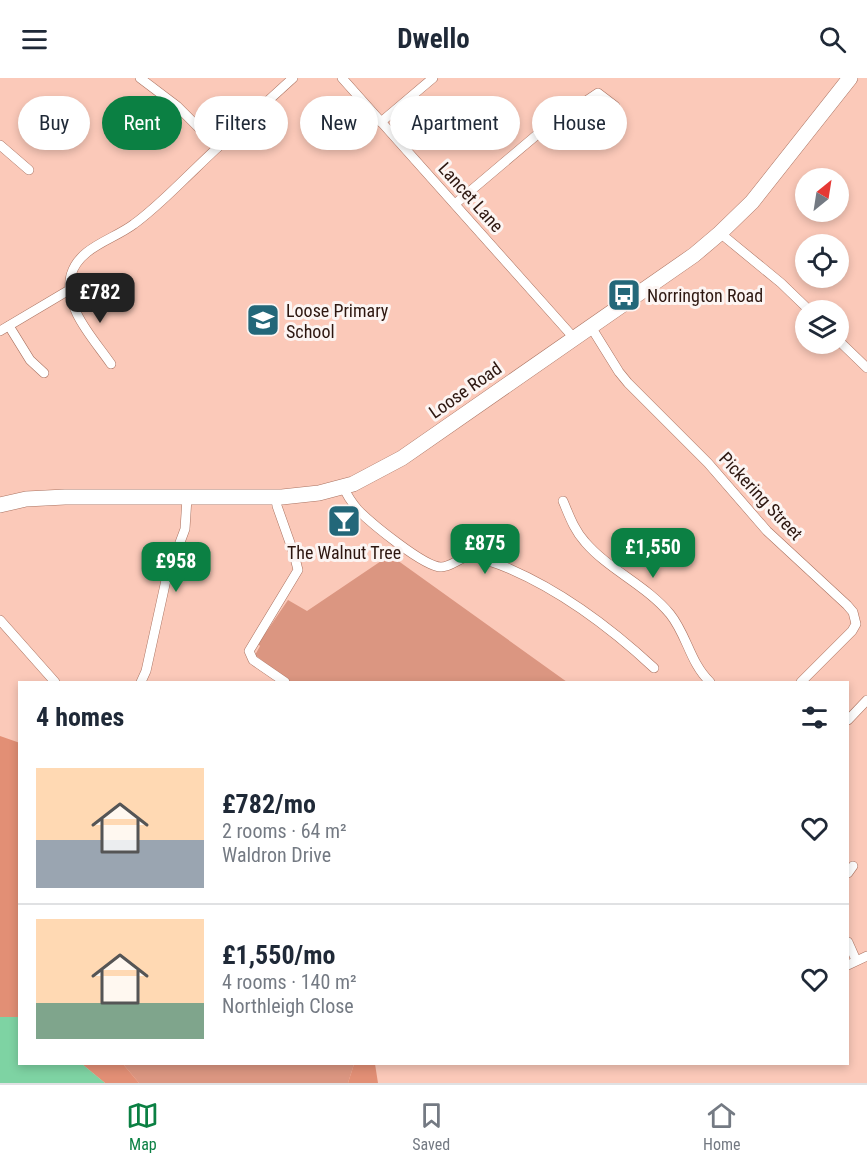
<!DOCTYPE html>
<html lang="en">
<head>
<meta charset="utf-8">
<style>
  :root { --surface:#fff; --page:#f6f6f7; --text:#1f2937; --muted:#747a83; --line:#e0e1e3; --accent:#0b8043 }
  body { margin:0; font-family:"Roboto Condensed",sans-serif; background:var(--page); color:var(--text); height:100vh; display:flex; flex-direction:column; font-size:22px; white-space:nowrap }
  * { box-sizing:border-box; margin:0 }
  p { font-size:20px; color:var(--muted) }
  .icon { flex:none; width:33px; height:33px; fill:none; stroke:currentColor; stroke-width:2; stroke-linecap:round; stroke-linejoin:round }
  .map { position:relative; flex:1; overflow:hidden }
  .details { position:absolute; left:18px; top:603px; width:831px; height:384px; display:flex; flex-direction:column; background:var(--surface); border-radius:0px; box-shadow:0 3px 9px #0003 }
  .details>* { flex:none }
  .banner { position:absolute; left:18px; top:18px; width:831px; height:54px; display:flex; gap:12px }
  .needle { width:39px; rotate:30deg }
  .tools { position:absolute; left:795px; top:90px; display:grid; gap:12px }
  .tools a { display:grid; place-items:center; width:54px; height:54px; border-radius:50%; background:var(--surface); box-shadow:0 3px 9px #0003; font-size:30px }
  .price { position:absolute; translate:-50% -51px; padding:0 14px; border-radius:12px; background:var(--accent); color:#fff; font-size:20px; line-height:39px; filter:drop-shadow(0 2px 3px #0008) }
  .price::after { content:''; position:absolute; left:50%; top:36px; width:18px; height:14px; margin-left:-9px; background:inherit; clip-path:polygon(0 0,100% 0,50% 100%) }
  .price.active { background:#222; color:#fff }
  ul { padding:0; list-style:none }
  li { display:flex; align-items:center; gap:18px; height:150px; padding:0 18px }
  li+li { border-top:2px solid var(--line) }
  li span { display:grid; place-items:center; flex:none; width:168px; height:120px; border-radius:0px; color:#555 }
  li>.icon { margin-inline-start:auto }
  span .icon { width:72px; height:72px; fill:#fffc; stroke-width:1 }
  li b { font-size:26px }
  h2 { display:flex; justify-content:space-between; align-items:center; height:72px; padding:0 18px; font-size:26px }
  .tag { padding:0 21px; border-radius:27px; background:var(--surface); box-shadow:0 3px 9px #0003; font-size:21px; line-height:54px }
  .tag.active { background:var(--accent); color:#fff }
  header { display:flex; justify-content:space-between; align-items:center; height:78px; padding:0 18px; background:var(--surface); font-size:27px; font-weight:700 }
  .menu { display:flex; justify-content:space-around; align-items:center; height:84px; border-top:2px solid var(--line); background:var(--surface); font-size:16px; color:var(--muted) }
  .menu a { display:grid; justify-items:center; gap:3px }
  .menu .active { color:var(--accent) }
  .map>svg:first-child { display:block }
  .green { fill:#db9681 }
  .forest { fill:#e28f75 }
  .water { fill:#7ed3a3 }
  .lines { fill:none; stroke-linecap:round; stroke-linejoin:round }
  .minor-casing { stroke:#aa7260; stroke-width:10 }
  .trunk-casing { stroke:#aa7260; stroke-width:16 }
  .minor { stroke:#fff; stroke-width:9 }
  .trunk { stroke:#fff; stroke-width:15 }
  .labels { text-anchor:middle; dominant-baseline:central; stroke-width:6; stroke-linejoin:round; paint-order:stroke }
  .street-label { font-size:18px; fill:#2d1710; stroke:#fcf5f3 }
  .poi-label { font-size:18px; fill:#2d1710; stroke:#fcf5f3; text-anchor:start }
</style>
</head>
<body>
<header><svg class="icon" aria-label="menu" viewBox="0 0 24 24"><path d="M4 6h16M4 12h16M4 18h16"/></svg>Dwello<svg class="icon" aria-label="search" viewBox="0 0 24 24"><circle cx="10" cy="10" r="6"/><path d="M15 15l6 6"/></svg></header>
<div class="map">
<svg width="867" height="1005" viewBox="0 0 867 1005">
  <rect width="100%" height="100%" fill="#fbc9b9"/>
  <!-- green -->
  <g class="green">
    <path d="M390 477 567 604H290L255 577 260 568 258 566 288 522 307 533Z"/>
    <path d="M123 986H354L348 1005H139Z"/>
  </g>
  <!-- forest -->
  <g class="forest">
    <path d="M0 658 20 665 19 939H0Z"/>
    <path d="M82 986H123L139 1005H105Z"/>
    <path d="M354 986H375L378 1005H348Z"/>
  </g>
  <!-- water -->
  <path class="water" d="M0 939H19L20 986H82L105 1005H0Z"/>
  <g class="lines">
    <!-- minor casing -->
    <g class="minor-casing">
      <g id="minor">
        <path d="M140 0 177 28 218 69"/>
        <path d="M342 0 574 260"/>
        <path d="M381 44 433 0"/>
        <path d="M0 67 29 92"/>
        <path d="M455 126 539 55 598 15 615 28"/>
        <path d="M720 155 781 205 809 232"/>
        <path d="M9 248 30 282 44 295"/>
        <path d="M591 249 619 294 628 305 708 385 767 453 847 527 853 534 856 546 852 553 801 604"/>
        <path d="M0 253 69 212"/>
        <path d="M838 262 867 290"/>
        <path d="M111 286C94 261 63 230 71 197 79 169 113 162 134 146 156 130 175 110 195 91 227 60 260 30 293 0"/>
        <path d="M343 409C347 417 352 425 358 432 371 445 424 489 441 489 450 489 457 482 466 479 475 477 501 487 510 491 563 514 612 551 654 590"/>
        <path d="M276 420 277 428 294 476 298 492 249 573 253 582 285 604"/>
        <path d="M563 423C569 437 574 452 585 464 609 492 646 507 670 536 687 557 690 585 710 604"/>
        <path d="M0 542 55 604"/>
        <path d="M141 604 146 593 166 502 185 451 187 420"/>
        <path d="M848 642 867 622"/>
        <path d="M848 795 853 788"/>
        <path d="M848 864 856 882"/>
        <path d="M848 887 867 878"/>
      </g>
    </g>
    <!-- trunk casing -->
    <g class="trunk-casing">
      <path id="trunk" d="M0 427 26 421 65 419H282L319 415 353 406 402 380 694 177 720 155 752 124 850 0"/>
    </g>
    <!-- minor -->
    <use href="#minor" class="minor"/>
    <!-- trunk -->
    <use href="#trunk" class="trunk"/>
  </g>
  <!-- icons -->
  <defs>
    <g id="bus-square" transform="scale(1.725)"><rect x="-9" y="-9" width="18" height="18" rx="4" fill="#236779" stroke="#fcf5f3"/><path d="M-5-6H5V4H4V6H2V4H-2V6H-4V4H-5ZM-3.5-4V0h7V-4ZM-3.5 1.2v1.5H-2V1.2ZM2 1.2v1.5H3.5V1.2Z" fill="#fff"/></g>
    <g id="school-square" transform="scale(1.725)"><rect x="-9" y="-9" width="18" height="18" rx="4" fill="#236779" stroke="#fcf5f3"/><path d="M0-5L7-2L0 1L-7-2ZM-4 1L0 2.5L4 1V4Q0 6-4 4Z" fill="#fff"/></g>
    <g id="bar-square" transform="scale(1.725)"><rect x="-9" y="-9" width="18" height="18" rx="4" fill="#236779" stroke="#fcf5f3"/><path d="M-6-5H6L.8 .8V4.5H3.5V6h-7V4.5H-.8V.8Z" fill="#fff"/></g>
  </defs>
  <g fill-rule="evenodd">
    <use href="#bus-square" x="624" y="217"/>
    <use href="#school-square" x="263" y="242"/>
    <use href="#bar-square" x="344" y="443"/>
  </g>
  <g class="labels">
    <!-- street labels -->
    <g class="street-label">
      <text transform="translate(471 119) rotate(48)">Lancet Lane</text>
      <text transform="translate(465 312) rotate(-35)">Loose Road</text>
      <text transform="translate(761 418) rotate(47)">Pickering Street</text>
    </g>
    <!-- poi labels -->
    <g class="poi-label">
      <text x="647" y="217">Norrington Road</text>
      <text x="286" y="232">Loose Primary<tspan x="286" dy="21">School</tspan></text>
      <text x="344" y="474" text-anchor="middle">The Walnut Tree</text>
    </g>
  </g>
</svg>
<div class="tools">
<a><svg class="needle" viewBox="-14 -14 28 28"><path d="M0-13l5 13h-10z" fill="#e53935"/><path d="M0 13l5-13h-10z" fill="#747a83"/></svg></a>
<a><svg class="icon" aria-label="locate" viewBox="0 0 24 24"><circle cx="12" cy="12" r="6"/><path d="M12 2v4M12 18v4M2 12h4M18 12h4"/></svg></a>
<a><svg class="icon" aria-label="layers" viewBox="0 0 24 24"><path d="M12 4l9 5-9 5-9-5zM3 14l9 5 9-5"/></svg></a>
</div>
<b class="price active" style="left:100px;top:246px">£782</b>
<b class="price" style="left:485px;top:497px">£875</b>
<b class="price" style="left:653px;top:501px">£1,550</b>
<b class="price" style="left:176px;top:515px">£958</b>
<div class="banner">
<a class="tag">Buy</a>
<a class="tag active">Rent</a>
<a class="tag">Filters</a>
<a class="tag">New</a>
<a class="tag">Apartment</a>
<a class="tag">House</a>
</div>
<section class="details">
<h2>4 homes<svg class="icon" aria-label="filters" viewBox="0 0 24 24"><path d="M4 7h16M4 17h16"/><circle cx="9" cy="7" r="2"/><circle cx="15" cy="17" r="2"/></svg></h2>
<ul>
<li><span style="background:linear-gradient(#ffd9b3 60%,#9aa5b1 0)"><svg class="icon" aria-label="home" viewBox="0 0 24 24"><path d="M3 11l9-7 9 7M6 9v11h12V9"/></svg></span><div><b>£782/mo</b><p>2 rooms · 64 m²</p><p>Waldron Drive</p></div><svg class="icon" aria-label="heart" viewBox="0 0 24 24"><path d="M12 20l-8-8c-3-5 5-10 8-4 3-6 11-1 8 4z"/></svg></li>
<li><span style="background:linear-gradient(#ffd9b3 70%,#7fa58c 0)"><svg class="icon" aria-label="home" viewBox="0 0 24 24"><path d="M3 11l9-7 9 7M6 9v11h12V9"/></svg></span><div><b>£1,550/mo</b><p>4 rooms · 140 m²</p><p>Northleigh Close</p></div><svg class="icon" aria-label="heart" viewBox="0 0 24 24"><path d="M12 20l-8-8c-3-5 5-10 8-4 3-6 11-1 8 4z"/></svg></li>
</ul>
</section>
</div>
<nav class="menu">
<a class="active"><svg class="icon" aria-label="map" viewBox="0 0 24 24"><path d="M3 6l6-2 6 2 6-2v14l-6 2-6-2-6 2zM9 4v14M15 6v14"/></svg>Map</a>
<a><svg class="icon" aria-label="saved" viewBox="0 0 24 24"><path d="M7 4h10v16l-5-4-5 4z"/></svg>Saved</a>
<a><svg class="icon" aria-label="home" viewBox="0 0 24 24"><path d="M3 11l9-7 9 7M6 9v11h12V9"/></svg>Home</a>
</nav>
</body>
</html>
